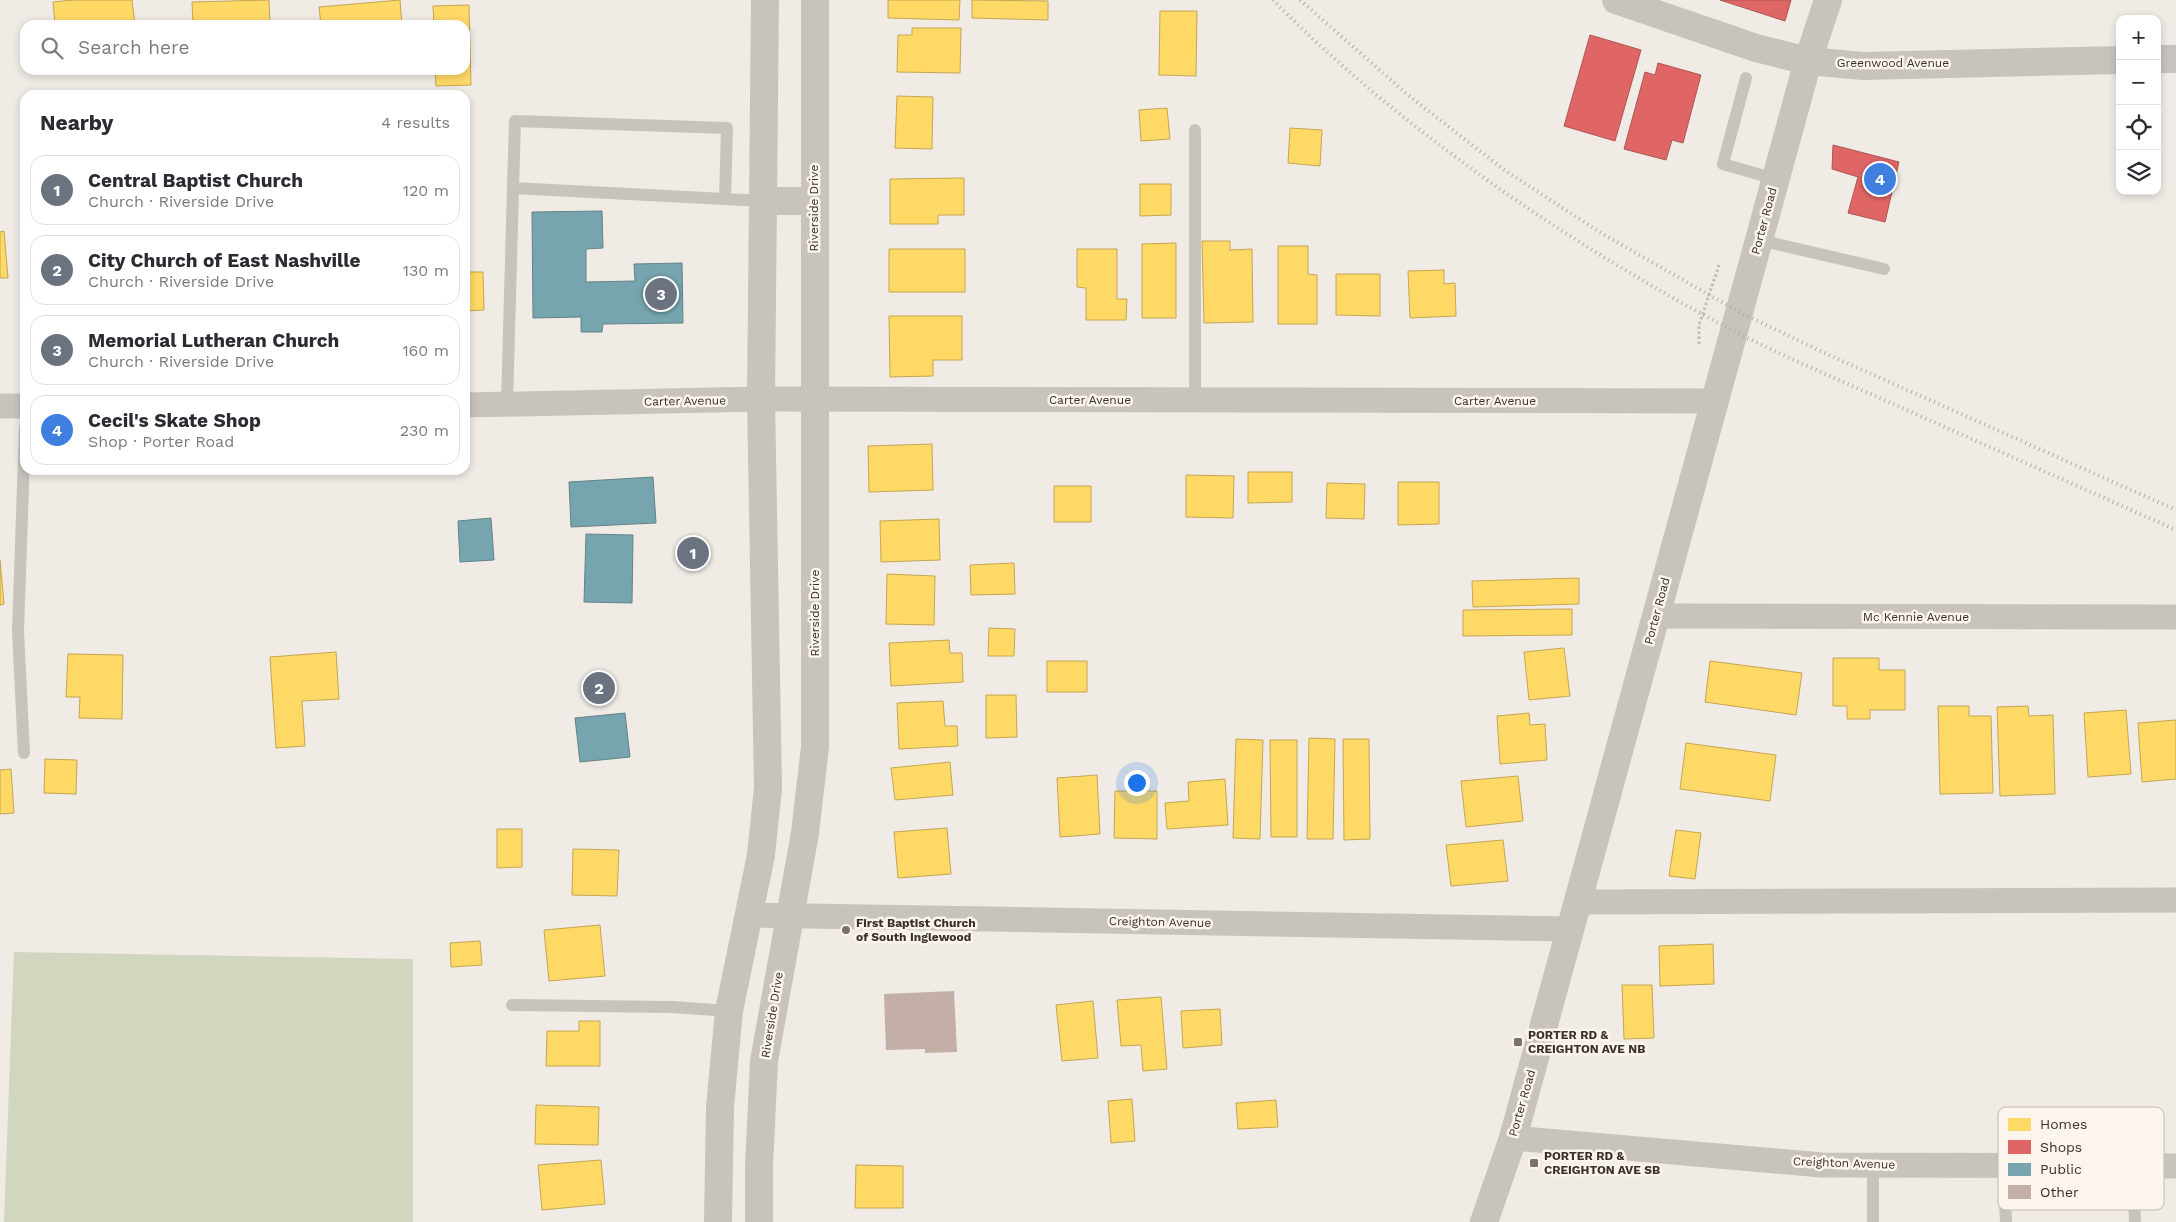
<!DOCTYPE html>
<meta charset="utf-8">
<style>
:root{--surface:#fff;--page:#f7f7f7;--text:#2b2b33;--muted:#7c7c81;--line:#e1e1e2;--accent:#7a716c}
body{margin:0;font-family:"Work Sans",sans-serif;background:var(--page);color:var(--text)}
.controls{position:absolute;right:15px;top:15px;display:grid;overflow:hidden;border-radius:10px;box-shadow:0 2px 8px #0003}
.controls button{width:45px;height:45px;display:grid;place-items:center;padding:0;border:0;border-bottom:1px solid var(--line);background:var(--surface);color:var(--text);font:25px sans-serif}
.you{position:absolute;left:1136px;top:782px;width:18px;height:18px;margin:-12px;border:4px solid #fff;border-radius:50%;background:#1a73e8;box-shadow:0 0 0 8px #1a73e833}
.badge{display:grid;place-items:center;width:32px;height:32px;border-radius:50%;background:var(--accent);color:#fff;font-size:16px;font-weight:700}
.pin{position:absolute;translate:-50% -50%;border:2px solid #fff;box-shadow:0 1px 5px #0006}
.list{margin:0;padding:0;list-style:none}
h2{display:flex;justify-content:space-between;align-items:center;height:65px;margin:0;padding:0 20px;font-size:21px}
h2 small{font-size:16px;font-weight:400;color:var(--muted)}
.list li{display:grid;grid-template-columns:32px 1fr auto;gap:15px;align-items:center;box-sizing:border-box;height:70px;margin:0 10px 10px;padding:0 10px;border:1px solid var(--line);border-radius:15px}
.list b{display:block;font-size:19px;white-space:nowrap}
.list p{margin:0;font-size:16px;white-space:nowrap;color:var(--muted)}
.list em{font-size:16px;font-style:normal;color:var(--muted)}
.icon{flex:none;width:28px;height:28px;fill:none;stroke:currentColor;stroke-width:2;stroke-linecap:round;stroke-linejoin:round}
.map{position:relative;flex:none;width:2176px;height:1222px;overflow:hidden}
.search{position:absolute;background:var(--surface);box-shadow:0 2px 8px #0003;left:20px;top:20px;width:450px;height:55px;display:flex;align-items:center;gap:12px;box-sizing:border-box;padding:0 18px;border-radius:15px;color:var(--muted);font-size:19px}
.panel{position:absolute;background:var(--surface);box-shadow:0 2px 8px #0003;left:20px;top:90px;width:450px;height:385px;border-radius:15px}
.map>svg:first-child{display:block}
.green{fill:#d1d6bf}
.homes{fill:#ffd966;stroke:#c4a654}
.shops{fill:#e06666;stroke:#ae5654}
.public{fill:#76a5af;stroke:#648287}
.building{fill:#c3afa7}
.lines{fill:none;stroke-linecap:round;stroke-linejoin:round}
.path{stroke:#c2bbb6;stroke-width:3;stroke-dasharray:2.5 2.5;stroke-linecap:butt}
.service{stroke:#c9c3be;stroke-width:12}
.minor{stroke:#c9c3be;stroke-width:25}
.tertiary{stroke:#c9c3be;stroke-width:28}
.rail{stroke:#b1aca8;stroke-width:4;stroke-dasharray:1 4;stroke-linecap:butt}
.poi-dot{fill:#7a716c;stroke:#fbf5ee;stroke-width:2}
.labels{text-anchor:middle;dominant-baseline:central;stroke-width:5;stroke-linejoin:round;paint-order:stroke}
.street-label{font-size:12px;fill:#3b302b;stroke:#fbf5ee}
.poi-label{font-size:12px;font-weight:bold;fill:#3b302b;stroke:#fbf5ee;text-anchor:start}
.key{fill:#fbf5ee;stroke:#c1bab4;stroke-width:1}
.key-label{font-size:14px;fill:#3b302b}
</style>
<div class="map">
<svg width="2176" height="1222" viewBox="0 0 2176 1222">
<rect width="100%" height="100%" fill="#f0ebe5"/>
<path class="green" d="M14 952 413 959V1222H4Z"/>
<path class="homes" d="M73 0H132L135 25H55L53 2Z
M269 0 270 25H193L192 2Z
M400 0 402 25H321L319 7Z
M888 0H960L959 20 888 18Z
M972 0 1048 1V20L972 18Z
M469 5 471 85 436 86 435 70H465V25H434L433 6Z
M1160 11H1197L1196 76 1159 75Z
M912 28H961L960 73 897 72 898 35H912Z
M897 96 933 97 932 149 895 148Z
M1167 108 1170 139 1141 141 1139 110Z
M1290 128 1322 130 1320 166 1288 163Z
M964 178V215H938V224H890V179Z
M1140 184H1171V215L1140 216Z
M4 231 8 278H0V232Z
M1202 241H1230V250L1252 249 1253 322 1204 323Z
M1176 243V318H1142V244Z
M1278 246H1308V274L1317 275V324H1278Z
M889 249H965V292H889Z
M1077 249H1117V299H1127L1126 320H1086V288L1077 287Z
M1444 270V284L1455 283 1456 316 1410 318 1408 271Z
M465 272H483L484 310 465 311Z
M1336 274H1380V316L1336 315Z
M889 316H962V360H933V376L890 377Z
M932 444 933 490 869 492 868 446Z
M1248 472H1292V502L1248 503Z
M1186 475 1234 476 1233 518 1186 517Z
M1398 482H1439V524L1398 525Z
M1327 483 1365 484 1364 519 1326 518Z
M1054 486H1091V522H1054Z
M939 519 940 560 881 562 880 521Z
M0 560 4 604 0 605Z
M1014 563 1015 594 971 595 970 565Z
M887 574 935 576 934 625 886 624Z
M1579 578V604L1473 607 1472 581Z
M1572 609V635L1463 636V610Z
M989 628 1015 629 1014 656H988Z
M949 640 950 653H962L963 682 891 686 889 643Z
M1564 648 1570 696 1529 700 1524 652Z
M336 652 339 699 302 701 305 746 276 748 270 657Z
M68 654 123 655 122 719 79 718 80 697H66Z
M1833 658H1879V670H1905V710H1870V719H1847V706H1833Z
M1047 661H1087V692H1047Z
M1710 661 1802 673 1796 715 1705 702Z
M986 695H1016L1017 737 986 738Z
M943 701 945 726H957L958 746 899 749 897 703Z
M1938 706H1969V716H1991L1993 793 1940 794Z
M2028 706 2029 716 2053 715 2055 794 2000 796 1997 707Z
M2126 710 2131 774 2088 777 2084 713Z
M1529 713 1530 725 1545 724 1547 760 1500 764 1497 716Z
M2176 720V779L2142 782 2138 723Z
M1309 738 1335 739 1333 839H1307Z
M1236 739 1263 740 1260 839 1233 838Z
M1343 739H1369L1370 839 1344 840Z
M1270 740H1297V837H1271Z
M1686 743 1776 755 1770 801 1680 789Z
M45 759 77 760 76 794 44 793Z
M950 762 953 795 895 800 891 768Z
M11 769 14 813 0 814V770Z
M1097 775 1100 834 1060 837 1057 778Z
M1518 776 1523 821 1466 827 1461 781Z
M1225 779 1228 825 1167 829 1165 803 1189 801 1188 782Z
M1115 791H1157V839L1114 838Z
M947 828 951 874 898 878 894 832Z
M497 829H522V867L497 868Z
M1676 830 1701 833 1695 879 1669 876Z
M1503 840 1508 881 1451 886 1446 845Z
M573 849 619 850 617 896 572 895Z
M600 925 605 976 549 981 544 930Z
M480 941 482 965 451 967 450 943Z
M1713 944 1714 984 1660 986 1659 946Z
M1622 985H1652L1654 1038 1624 1039Z
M1161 997 1167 1069 1143 1071 1141 1045 1121 1046 1117 1000Z
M1093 1001 1098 1058 1062 1061 1056 1005Z
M1220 1009 1222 1045 1183 1048 1181 1011Z
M579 1021H600V1066H546L547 1031H579Z
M1132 1099 1135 1141 1111 1143 1108 1101Z
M1276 1100 1278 1127 1238 1129 1236 1103Z
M536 1105 599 1107 598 1145 535 1144Z
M601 1160 605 1204 542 1210 538 1165Z
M856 1165 903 1166V1208H855Z"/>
<path class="shops" d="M1720 0H1791L1785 21Z
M1590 35 1641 50 1615 141 1564 126Z
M1658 63 1701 75 1683 143 1672 140 1666 160 1624 149 1645 72 1655 75Z
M1833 145 1899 162 1885 222 1848 213 1858 177 1832 169Z"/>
<path class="public" d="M602 211 603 248 586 249V282L635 281 634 264 682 263 683 323 603 324 602 332H581V317L533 318 532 212Z
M653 477 656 523 571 527 569 482Z
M491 518 494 560 460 562 458 521Z
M586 534 633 535 632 603 584 602Z
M625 713 630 757 580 762 575 718Z"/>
<path class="building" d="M954 991 957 1052 925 1053V1049L886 1050 884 994Z"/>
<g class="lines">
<path class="path" d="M1699 344V325L1719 265"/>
<path class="service" d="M1746 78 1723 164 1775 179
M513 188 515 121 727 128 725 199
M1759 240 1884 269
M1195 400V130
M507 404 513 188 763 201
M24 753 18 631 25 427
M512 1005 672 1007 729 1011
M1873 1165V1222
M2003 1165 2006 1222
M2132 1166 2135 1222"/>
<path class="minor" d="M465 405 761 399 1716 401
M0 406H25
M1656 616 2176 617
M1577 902 2176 900
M749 915 1570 929
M1513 1138 1822 1165 2176 1166"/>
<path class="tertiary" d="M1616 0 1756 48 1808 61 1863 66 2120 60
M2157 59H2176
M763 201H813
M718 1222 720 1107 729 1011 761 855 768 788 761 399 765 0
M759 1222V1166L764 1061 805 833 815 747V0
M1484 1222 1513 1138 1808 61 1828 0"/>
<path class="rail" d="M1273 0C1401 130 1570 245 1732 330 1786 358 1844 382 1900 407 1992 448 2084 489 2176 530
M1300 0 1408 95 1503 169 1601 233 1739 312 1829 355 2176 510"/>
</g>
<g class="poi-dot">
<circle cx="846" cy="930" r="5"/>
<rect x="1513" y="1037" width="10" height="10" rx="2.5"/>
<rect x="1529" y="1158" width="10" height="10" rx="2.5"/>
</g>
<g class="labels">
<g class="street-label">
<text x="1893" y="63">Greenwood Avenue</text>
<text transform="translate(814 208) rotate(-90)">Riverside Drive</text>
<text transform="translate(1764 221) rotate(-75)">Porter Road</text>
<text x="1090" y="400">Carter Avenue</text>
<text transform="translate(685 401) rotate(-1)">Carter Avenue</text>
<text x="1495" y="401">Carter Avenue</text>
<text transform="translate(1657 611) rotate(-75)">Porter Road</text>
<text transform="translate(815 613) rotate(-90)">Riverside Drive</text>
<text x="1916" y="617">Mc Kennie Avenue</text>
<text transform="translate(1160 922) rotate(1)">Creighton Avenue</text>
<text transform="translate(772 1015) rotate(-81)">Riverside Drive</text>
<text transform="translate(1522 1103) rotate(-74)">Porter Road</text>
<text transform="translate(1844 1163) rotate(2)">Creighton Avenue</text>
</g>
<g class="poi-label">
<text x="856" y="923">First Baptist Church<tspan x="856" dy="14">of South Inglewood</tspan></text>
<text x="1528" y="1035">PORTER RD &amp;<tspan x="1528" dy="14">CREIGHTON AVE NB</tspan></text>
<text x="1544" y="1156">PORTER RD &amp;<tspan x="1544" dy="14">CREIGHTON AVE SB</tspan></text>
</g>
</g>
<rect x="1998" y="1107" width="166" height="103" rx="8" class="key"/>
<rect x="2008" y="1118" width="23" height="13" fill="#ffd966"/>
<rect x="2008" y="1140" width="23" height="14" fill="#e06666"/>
<rect x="2008" y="1163" width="23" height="13" fill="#76a5af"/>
<rect x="2008" y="1185" width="23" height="14" fill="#c3afa7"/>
<g class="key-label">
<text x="2040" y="1129">Homes</text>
<text x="2040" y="1152">Shops</text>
<text x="2040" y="1174">Public</text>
<text x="2040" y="1197">Other</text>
</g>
</svg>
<div class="controls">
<button>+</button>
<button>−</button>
<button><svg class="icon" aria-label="locate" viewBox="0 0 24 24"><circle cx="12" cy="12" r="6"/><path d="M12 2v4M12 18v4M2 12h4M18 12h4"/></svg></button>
<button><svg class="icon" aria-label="layers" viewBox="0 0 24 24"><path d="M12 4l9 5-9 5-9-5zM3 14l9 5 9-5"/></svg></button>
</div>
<div class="you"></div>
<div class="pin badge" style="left:693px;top:553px;background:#6b7280">1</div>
<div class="pin badge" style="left:599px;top:688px;background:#6b7280">2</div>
<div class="pin badge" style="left:661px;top:294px;background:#6b7280">3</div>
<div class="pin badge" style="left:1880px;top:179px;background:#3f7fe0">4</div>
<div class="search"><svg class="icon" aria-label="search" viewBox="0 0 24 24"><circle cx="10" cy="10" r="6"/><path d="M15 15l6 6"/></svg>Search here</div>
<section class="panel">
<h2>Nearby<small>4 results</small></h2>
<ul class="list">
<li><span class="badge" style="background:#6b7280">1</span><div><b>Central Baptist Church</b><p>Church · Riverside Drive</p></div><em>120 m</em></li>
<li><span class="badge" style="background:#6b7280">2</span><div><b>City Church of East Nashville</b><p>Church · Riverside Drive</p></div><em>130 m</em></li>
<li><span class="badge" style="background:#6b7280">3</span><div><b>Memorial Lutheran Church</b><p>Church · Riverside Drive</p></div><em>160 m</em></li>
<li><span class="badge" style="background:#3f7fe0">4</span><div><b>Cecil's Skate Shop</b><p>Shop · Porter Road</p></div><em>230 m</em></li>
</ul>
</section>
</div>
